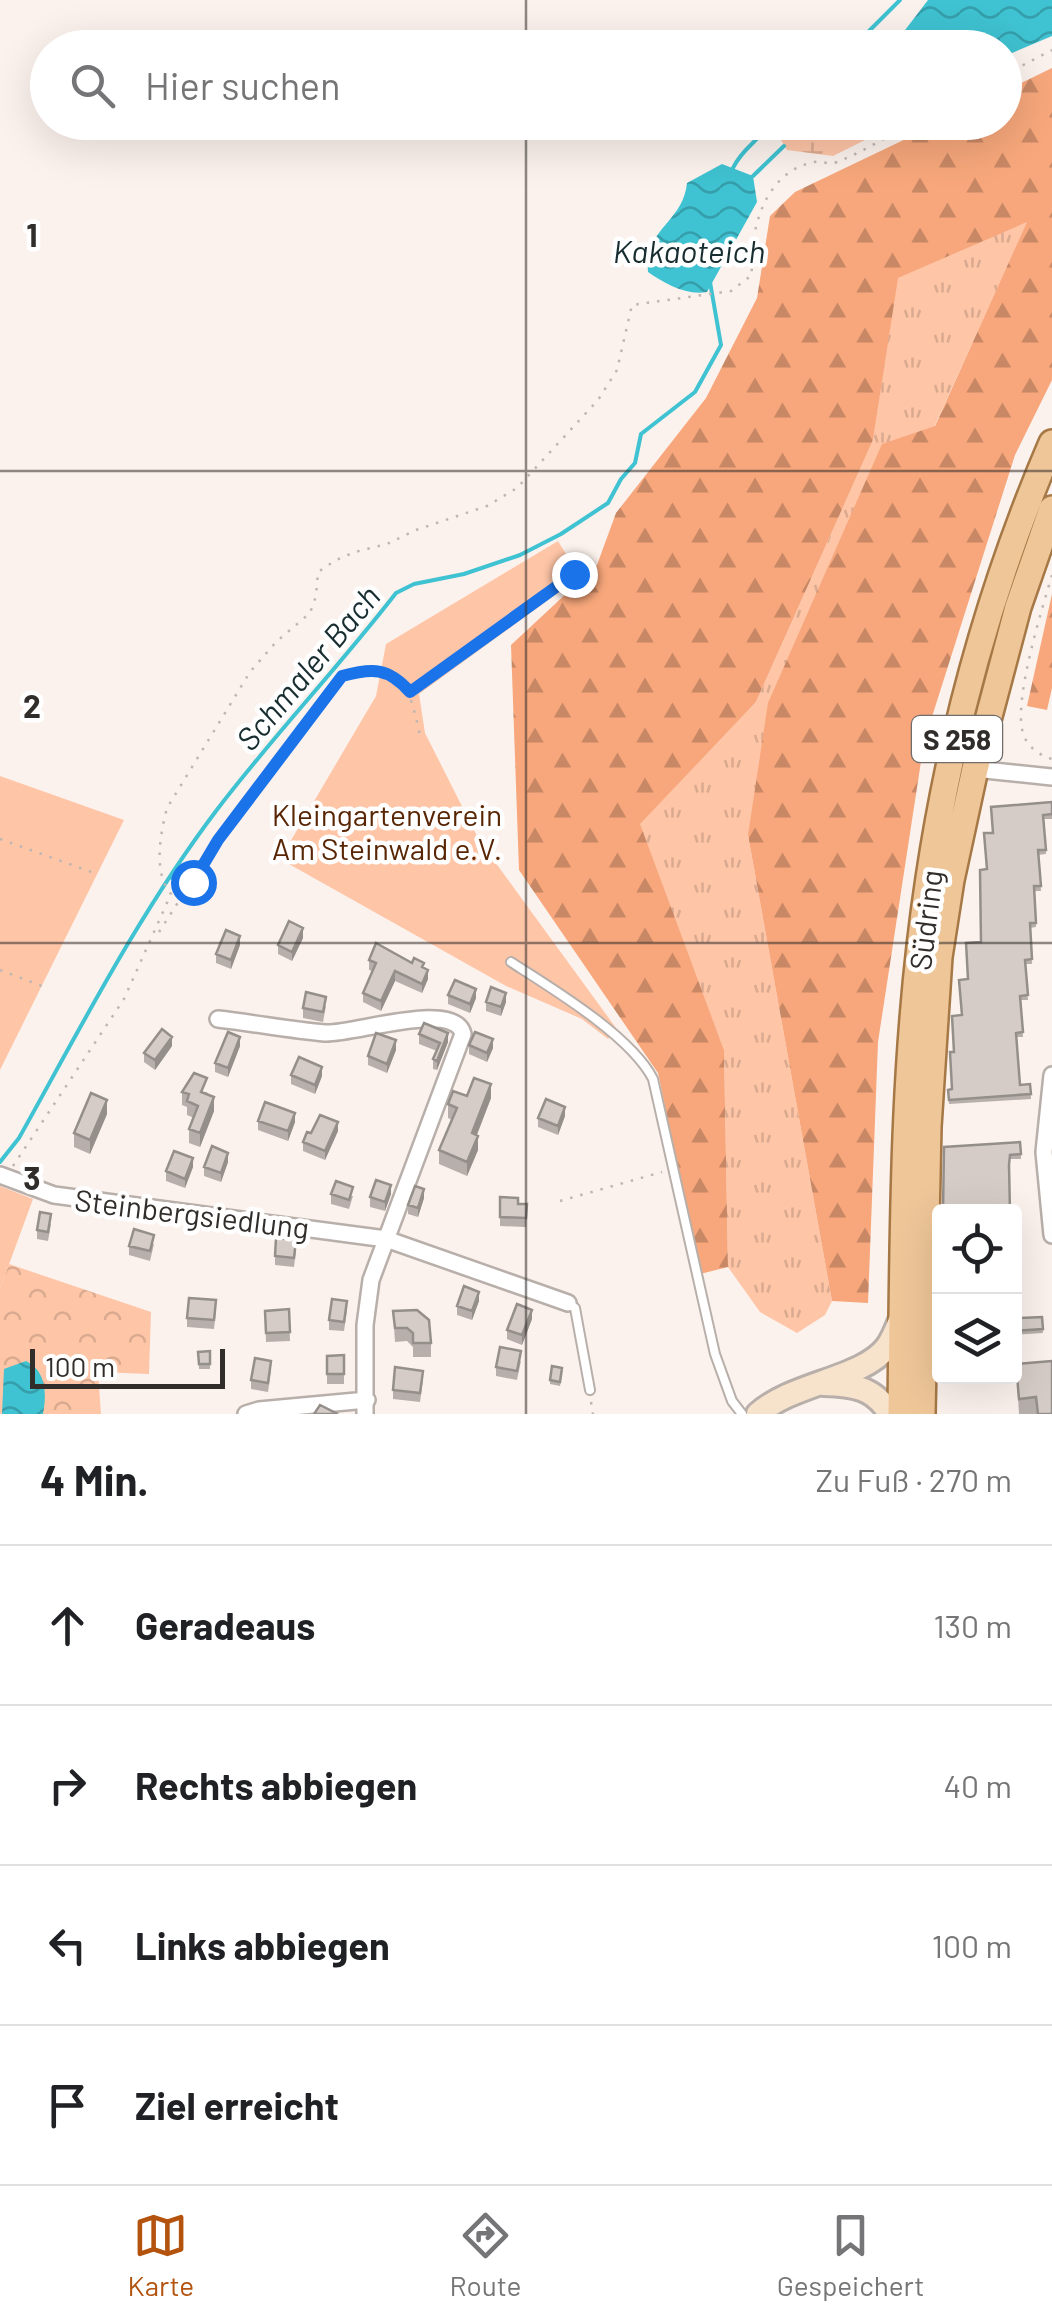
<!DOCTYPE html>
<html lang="de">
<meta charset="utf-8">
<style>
:root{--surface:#fff;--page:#f6f6f6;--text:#202124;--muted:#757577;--line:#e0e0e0;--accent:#b3530e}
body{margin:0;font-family:Barlow,sans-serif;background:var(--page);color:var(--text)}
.controls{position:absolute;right:30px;bottom:30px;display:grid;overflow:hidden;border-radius:10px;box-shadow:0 10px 40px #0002}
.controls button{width:90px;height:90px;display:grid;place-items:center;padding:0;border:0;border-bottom:2px solid var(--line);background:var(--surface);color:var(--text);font:50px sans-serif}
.scale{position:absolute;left:30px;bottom:25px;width:195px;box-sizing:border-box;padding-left:10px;border:5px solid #312d2b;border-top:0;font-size:28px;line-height:35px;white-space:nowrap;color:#312d2b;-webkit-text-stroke:8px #fff;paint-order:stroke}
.stop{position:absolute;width:30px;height:30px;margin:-22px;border:8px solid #1a73e8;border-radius:50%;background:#fff}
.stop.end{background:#1a73e8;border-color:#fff;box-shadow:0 2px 10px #0008}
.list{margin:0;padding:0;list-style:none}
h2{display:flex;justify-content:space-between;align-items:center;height:130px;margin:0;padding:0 40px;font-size:42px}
h2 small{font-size:32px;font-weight:400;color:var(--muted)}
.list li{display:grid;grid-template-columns:65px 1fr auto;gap:30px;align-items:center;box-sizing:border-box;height:160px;padding:0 40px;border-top:2px solid var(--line)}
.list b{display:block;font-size:38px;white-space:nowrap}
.list em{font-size:32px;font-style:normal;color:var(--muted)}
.icon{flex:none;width:55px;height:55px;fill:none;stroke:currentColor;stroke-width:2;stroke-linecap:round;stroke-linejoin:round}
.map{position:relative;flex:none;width:1052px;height:1414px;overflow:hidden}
.search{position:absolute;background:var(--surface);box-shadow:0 10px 40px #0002;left:30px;right:30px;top:30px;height:110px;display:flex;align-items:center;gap:25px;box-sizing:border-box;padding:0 35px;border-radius:55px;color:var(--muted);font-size:38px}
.sheet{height:770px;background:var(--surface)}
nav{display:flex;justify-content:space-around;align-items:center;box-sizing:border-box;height:140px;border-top:2px solid var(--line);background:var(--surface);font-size:28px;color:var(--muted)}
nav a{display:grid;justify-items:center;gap:5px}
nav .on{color:var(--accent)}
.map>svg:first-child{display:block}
.grass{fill:url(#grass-tufts)}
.forest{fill:url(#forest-firs)}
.wetland{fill:url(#wetland-marsh)}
.park{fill:url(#park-crowns)}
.garden{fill:#fec5a7}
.water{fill:url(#water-waves)}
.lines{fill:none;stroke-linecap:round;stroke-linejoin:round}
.stream{stroke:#3fc2d1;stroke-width:4}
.service-casing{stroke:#b8afaa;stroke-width:12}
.minor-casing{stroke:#b8afaa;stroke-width:20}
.secondary-casing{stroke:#b8afaa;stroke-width:28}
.primary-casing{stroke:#a67846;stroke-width:30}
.path{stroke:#bfb6b2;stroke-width:2.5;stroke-dasharray:2.5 8;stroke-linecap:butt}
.service{stroke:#fff;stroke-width:8}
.minor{stroke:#fff;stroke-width:15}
.secondary{stroke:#f7e2cc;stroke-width:22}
.primary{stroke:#efc698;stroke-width:25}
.wall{fill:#b7afab}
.shaded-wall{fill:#958f8b}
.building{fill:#d5ccc7;stroke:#958f8b;stroke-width:2.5}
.route{stroke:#1a73e8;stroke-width:12}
.grid{fill:none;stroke:#312d2b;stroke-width:2.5;stroke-opacity:0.55}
.labels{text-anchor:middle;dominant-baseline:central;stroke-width:9;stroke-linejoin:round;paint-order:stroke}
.shield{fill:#fff;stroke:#6f6c6b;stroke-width:2.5}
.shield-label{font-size:28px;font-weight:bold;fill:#312d2b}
.park-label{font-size:30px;fill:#582604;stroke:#fff}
.street-label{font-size:30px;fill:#312d2b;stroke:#fff}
.water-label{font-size:32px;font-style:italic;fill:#172d30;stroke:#fff}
.grid-label{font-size:32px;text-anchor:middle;font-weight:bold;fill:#312d2b;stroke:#fff;stroke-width:9;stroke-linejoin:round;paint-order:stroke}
</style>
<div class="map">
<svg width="1052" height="1414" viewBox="0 0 1052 1414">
<defs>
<pattern id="grass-tufts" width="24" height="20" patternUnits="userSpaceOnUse" patternTransform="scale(2.5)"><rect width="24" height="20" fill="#fec5a7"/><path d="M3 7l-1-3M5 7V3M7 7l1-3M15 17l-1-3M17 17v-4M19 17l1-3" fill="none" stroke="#daaa90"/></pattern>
<pattern id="forest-firs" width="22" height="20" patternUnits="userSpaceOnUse" patternTransform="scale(2.5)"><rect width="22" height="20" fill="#f7a77b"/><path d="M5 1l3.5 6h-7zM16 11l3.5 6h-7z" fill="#c98865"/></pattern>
<pattern id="wetland-marsh" width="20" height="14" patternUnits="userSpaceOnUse" patternTransform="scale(2.5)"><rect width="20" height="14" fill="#fec5a7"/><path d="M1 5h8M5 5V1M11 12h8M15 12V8" fill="none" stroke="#daaa90"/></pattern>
<pattern id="park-crowns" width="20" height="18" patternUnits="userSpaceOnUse" patternTransform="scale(2.5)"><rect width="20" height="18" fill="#fec5a7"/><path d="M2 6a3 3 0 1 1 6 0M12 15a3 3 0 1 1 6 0" fill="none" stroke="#daaa90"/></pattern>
<pattern id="water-waves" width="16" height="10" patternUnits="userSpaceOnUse" patternTransform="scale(2.5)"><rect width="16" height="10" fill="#3fc2d1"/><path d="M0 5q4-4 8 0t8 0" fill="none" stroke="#359eaa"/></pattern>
</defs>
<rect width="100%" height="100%" fill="#fcf2ed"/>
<path class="grass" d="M1028 221 748 835 832 1301 825 1315 797 1333 760 1312 728 1267 724 1050 639 824 756 702 873 440 897 278Z"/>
<path class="forest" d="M1052 68V380L1015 455 924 742 878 1042 868 1303 832 1301 748 835 768 703 882 444 935 426 1027 222 898 278 873 440 756 702 640 824 724 1050 728 1267 700 1274 658 1073 519 870 511 645 597 565 616 513 706 398 757 298 770 216 795 192 939 123 1004 122 1005 91Z
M1052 594V688L1047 710 1027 706Z"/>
<path class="wetland" d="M798 123V122L899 123 833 156 787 150 781 140Z"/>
<path class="park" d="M9 1264 151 1312 149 1374 98 1372 101 1414H0V1289Z"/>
<path class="garden" d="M558 541 580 577 419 694 425 733 479 840 616 1028 608 1039 582 1019 506 986 280 859 376 696 386 644Z
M0 776 124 820 0 1070Z
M0 1186 33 1199 0 1289Z"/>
<path class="water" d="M928 0H1052V36L1005 56 1004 48 910 47 902 34Z
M722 164 753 176 757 202 707 292C686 296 664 283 648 272 644 228 683 223 687 183Z
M26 1361C46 1371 47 1393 43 1414H2L4 1369Z"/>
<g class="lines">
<path class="stream" d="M852 48 900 0
M733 168C743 147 760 141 770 122
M753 176 784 146
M171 877 187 890
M0 1162 19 1138C81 1027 139 913 216 811 273 736 338 668 396 593L414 584 464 574 520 555 561 534 608 503 621 479 635 463 641 434 695 392 721 345 710 282"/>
<defs>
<path id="service" d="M511 962C553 989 631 1036 653 1079L715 1354 732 1401 742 1414
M568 1303 575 1308 590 1390"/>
<path id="minor" d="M975 769 1052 777
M218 1019C254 1023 290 1030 325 1033 352 1035 455 999 463 1034L371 1280 365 1325V1414
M1052 1075 1044 1152 1052 1235
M0 1175 54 1195 386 1239 568 1303
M246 1414 259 1410 367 1400"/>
<path id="secondary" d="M824 1384C853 1385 874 1387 890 1414
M758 1414C792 1383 863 1379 887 1347 893 1339 897 1328 901 1318"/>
<path id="primary" d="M901 1414C903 1236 902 1055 929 878 951 730 993 580 1052 443
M922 1414 928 1127 939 957 951 880 975 769 1018 607 1052 509"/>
</defs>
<use href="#service" class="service-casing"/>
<use href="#minor" class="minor-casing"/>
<use href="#secondary" class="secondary-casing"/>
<use href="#primary" class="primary-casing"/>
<path class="path" d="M1004 75 1052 50
M1052 575C1042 609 1013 701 1023 733 1027 747 1039 755 1052 759
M412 692 574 574
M0 839 97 874
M159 932 218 840 342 676C402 659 408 682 420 735
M0 970 42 986
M13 1166 124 999 171 894C153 873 160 835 167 808L250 672 276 642 310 613 316 596 318 572 336 560 355 552 387 544 416 530 487 506 517 488 598 400 617 370 632 305 731 291 752 275C749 231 764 172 814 162 822 161 829 165 837 162 863 152 888 136 913 122
M560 1201 662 1172
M591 1402 593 1414"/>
<use href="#service" class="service"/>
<use href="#minor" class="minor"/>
<use href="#secondary" class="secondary"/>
<use href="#primary" class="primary"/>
</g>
<path class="wall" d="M1052 802V819H1044L1046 854 1038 855 1041 891H1034L1036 927 1030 928 1032 964H1025L1028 1000H1021L1023 1037H1017L1020 1085 1030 1084 1031 1099 949 1104 948 1090 952 1089 954 1052 968 979 981 942 986 869Z
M303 938 292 961 278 954V945Z
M240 945 231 969 216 963V954Z
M369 960 424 968 428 979 422 993 395 981 381 1011 363 1002V993L373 971 369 970Z
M448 995 476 998 470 1013 448 1004Z
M486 1002H506L501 1016 486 1011Z
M326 1006 323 1022 303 1018V1008Z
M419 1034 448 1042 437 1070 433 1069V1059L437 1051 419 1044Z
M469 1045 493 1048 487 1062 469 1054Z
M172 1046 155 1070 144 1062V1053Z
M240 1046 228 1077 215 1072V1063Z
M396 1050 387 1073 368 1065V1056Z
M291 1075 322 1076 315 1094 291 1084Z
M182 1092H207L214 1111 200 1147 189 1143V1129L194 1118 187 1115V1107L182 1105Z
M467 1096 491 1098 477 1135 478 1150 467 1176 439 1164V1150L452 1120 448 1118V1104Z
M107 1114 90 1154 74 1147V1133Z
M565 1116 558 1135 538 1127V1118Z
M258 1121 295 1122 288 1141 258 1130Z
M338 1131 325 1160 303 1151V1142L311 1133Z
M1020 1142 1021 1159H1010L943 1212Z
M228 1162 221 1182 204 1176V1167Z
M193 1167 185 1188 166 1181V1171Z
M331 1194 353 1196 349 1209 331 1204Z
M391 1194 385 1211 370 1207V1197Z
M500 1197 518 1204H527L526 1227 500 1226Z
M424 1198 418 1217 408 1214V1205Z
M51 1224 48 1241 37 1239V1230Z
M154 1244 150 1261 129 1255V1246Z
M296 1250 294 1267 275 1265V1256Z
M1014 1251 1020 1318 1042 1317 1043 1333 1014 1335Z
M479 1301 472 1320 457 1315V1306Z
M289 1309 290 1341 266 1342 265 1311Z
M216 1310 214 1329 187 1327V1318Z
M347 1310 344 1331 329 1330V1320Z
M393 1311 431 1343V1357H413V1347L407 1341 395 1342Z
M532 1319 522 1345 507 1339V1330Z
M210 1351V1369H199L198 1352Z
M344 1355V1384H327V1356Z
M521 1361 517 1380 496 1376V1367Z
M1016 1364 1052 1414H1019Z
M271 1370 268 1392 251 1389V1380Z
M562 1373 560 1386 550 1384V1380Z
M423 1380 420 1402 393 1399V1390Z"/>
<path class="shaded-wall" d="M303 928V938L292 961V952Z
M240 936V945L231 969V960Z
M428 970V979L422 993V984Z
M395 971V981L381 1011V1001Z
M476 989V998L470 1013V1004Z
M506 993V1002L501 1016V1007Z
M448 1033V1042L437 1070V1061Z
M172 1037V1046L155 1070V1060Z
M240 1037V1046L228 1077V1068Z
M493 1039V1048L487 1062V1053Z
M396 1040V1050L387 1073V1064Z
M322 1067V1076L315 1094V1085Z
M491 1084V1098L472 1147V1133Z
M214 1097V1111L200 1147V1133Z
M107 1100V1114L90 1154V1140Z
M565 1107V1116L558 1135V1126Z
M295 1113V1122L288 1141V1131Z
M338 1122V1131L325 1160V1151Z
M478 1136V1150L467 1176V1162Z
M228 1153V1162L221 1182V1173Z
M193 1158V1167L185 1188V1179Z
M391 1185V1194L385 1211V1202Z
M424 1189V1198L418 1217V1208Z
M479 1292V1301L472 1320V1311Z
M532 1310V1319L522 1345V1335Z"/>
<path class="building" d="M1052 802V814L1043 815 1046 850H1038L1041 886H1034L1036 923H1030L1032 959 1025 960 1028 995 1020 996 1023 1032 1016 1033 1020 1085 1030 1084 1031 1094 949 1100 948 1090 952 1089 950 1052H954L952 1016 962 1015 959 980 968 979 966 943 981 942 980 870 987 869 984 833H993L991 807Z
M289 921 303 928 292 952 278 945Z
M226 930 240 936 231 960 216 954Z
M376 943 412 963 414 958 424 963 422 967 428 970 422 984 395 971 381 1001 363 993 376 963 369 960Z
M455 980 476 989 470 1004 448 995Z
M491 987 506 993 501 1007 486 1002Z
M306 992 326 997 323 1012 303 1008Z
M424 1023 448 1033 437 1061 433 1059 440 1043 419 1034Z
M162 1029 172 1037 155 1060 144 1053Z
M228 1032 240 1037 228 1068 215 1063Z
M475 1032 493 1039 487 1053 469 1045Z
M376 1033 396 1040 387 1064 368 1056Z
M299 1057 322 1067 315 1085 291 1075Z
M194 1073 207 1078 201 1092 214 1097 200 1133 189 1129 198 1106 187 1101 189 1094 182 1092Z
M474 1078 491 1084 472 1133 478 1136 467 1162 439 1150 457 1108 448 1104 453 1091 467 1096Z
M91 1093 107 1100 90 1140 74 1133Z
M546 1099 565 1107 558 1126 538 1118Z
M265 1102 295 1113 288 1131 258 1121Z
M320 1115 338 1122 325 1151 303 1142 307 1132 311 1133Z
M1020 1142 1021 1154 1010 1155 1009 1165 1010 1212H943L944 1147Z
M212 1146 228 1153 221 1173 204 1167Z
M174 1151 193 1158 185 1179 166 1171Z
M376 1180 391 1185 385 1202 370 1197Z
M336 1181 353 1187 349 1200 331 1194Z
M415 1186 424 1189 418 1208 408 1205Z
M500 1197 518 1198V1204H527L526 1218 500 1217Z
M40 1212 51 1214 48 1232 37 1230Z
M134 1229 154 1235 150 1251 129 1246Z
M276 1238 296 1240 294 1258 275 1256Z
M1014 1251 1020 1318 1042 1317 1043 1329 1014 1331Z
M464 1286 479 1292 472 1311 457 1306Z
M189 1298 216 1300 214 1320 187 1318Z
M332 1299 347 1301 344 1322 329 1320Z
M517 1304 532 1310 522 1335 507 1330Z
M289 1309 290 1332 266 1333 265 1311Z
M417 1310 429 1320 431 1343H413V1333L407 1328H395L393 1311Z
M500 1347 521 1351 517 1371 496 1367Z
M210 1351V1364H199L198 1352Z
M344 1355V1374H327V1356Z
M255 1358 271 1361 268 1383 251 1380Z
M1052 1361V1414H1038L1036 1397 1019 1399 1016 1364Z
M552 1366 562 1368 560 1382 550 1380Z
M395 1367 423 1371 420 1393 393 1390Z
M320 1405 338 1414H314Z"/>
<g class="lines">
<path class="route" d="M193 882 218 840 342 676C372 668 388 667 410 692L574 574"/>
</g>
<path class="grid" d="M526 0V48M526 122V1414M0 471H1052M0 943H1052"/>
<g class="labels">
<rect class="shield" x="912" y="716" width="90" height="46" rx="8"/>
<g class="shield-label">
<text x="957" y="739">S 258</text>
</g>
<g class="park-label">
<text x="387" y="814">Kleingartenverein<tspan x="387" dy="34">Am Steinwald e.V.</tspan></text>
</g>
<g class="street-label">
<text transform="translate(925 920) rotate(-83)">Südring</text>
<text transform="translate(192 1213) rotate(7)">Steinbergsiedlung</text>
</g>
<g class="water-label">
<text x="689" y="250">Kakaoteich</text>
<text transform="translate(307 667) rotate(-50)">Schmaler Bach</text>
</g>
</g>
<g class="grid-label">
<text x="32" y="247">1</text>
<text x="32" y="718">2</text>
<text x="32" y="1190">3</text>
</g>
</svg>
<div class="controls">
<button><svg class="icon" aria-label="locate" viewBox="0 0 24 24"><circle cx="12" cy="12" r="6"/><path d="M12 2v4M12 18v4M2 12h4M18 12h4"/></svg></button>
<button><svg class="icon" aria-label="layers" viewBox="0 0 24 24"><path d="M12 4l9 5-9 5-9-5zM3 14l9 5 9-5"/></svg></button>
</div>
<div class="scale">100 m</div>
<div class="stop" style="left:193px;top:882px"></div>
<div class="stop end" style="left:574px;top:574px"></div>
<div class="search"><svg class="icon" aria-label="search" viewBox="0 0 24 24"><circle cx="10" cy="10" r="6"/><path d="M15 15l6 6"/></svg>Hier suchen</div>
</div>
<section class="sheet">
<h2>4 Min.<small>Zu Fuß · 270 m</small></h2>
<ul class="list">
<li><svg class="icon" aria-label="ahead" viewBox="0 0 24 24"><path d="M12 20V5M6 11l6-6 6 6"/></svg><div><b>Geradeaus</b></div><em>130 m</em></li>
<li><svg class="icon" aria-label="right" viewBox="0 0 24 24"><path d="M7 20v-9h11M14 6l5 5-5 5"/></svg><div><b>Rechts abbiegen</b></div><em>40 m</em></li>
<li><svg class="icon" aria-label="left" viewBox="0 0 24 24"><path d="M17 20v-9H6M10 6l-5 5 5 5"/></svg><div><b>Links abbiegen</b></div><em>100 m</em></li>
<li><svg class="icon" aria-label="arrive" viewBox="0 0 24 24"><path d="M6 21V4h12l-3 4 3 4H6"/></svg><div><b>Ziel erreicht</b></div></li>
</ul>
</section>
<nav>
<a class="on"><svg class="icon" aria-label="map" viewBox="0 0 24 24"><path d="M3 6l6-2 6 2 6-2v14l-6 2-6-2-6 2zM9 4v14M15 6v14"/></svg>Karte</a>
<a><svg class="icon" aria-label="directions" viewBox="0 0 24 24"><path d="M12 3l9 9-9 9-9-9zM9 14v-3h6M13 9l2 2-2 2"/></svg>Route</a>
<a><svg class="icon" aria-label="saved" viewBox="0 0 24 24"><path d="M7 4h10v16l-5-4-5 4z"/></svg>Gespeichert</a>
</nav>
